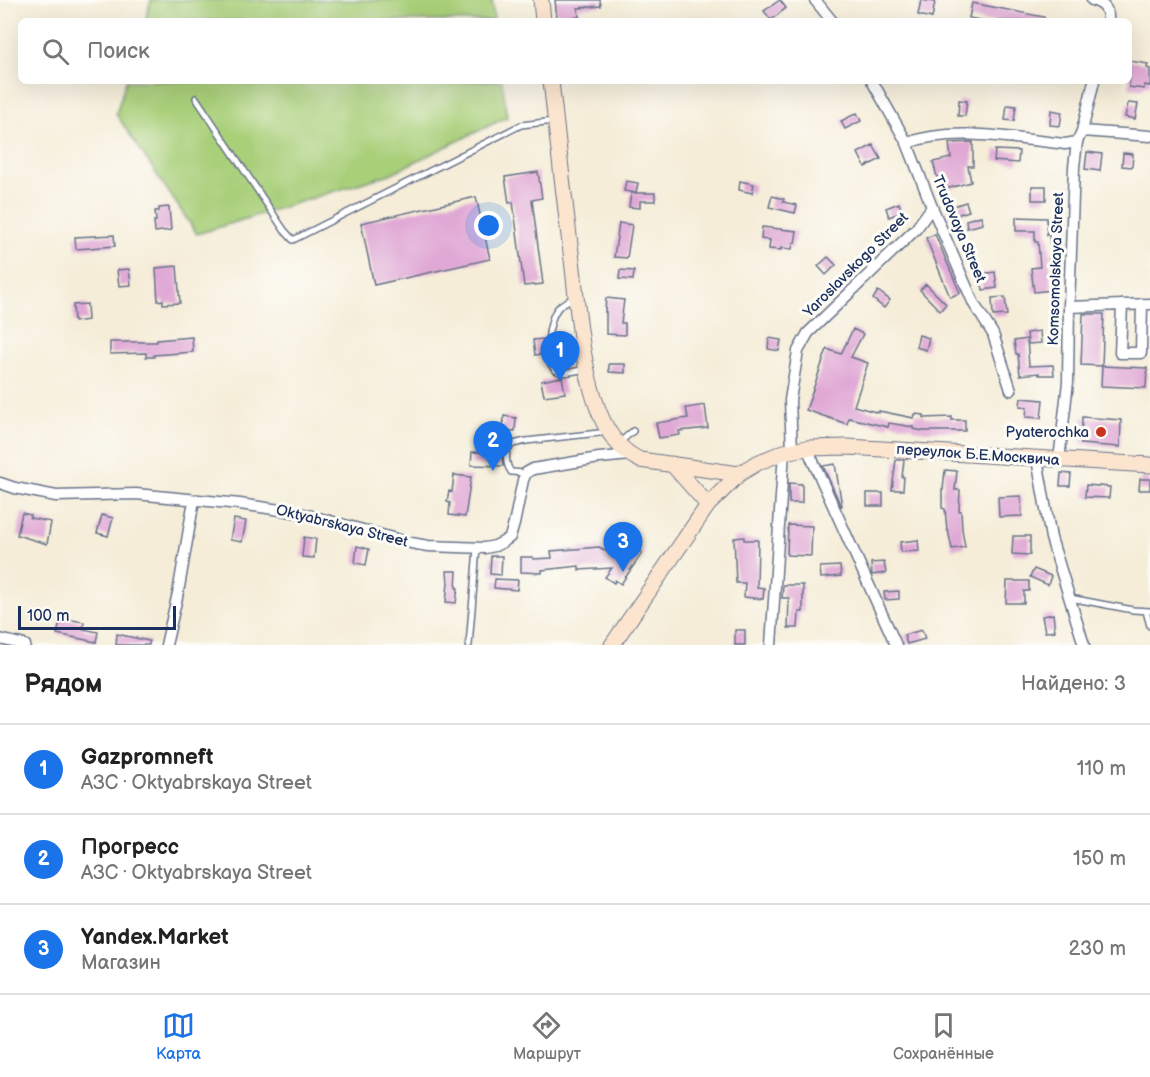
<!DOCTYPE html>
<html lang="ru">
<meta charset="utf-8">
<style>
:root{--surface:#fff;--page:#f2f2f2;--text:#222;--muted:#767676;--line:#e0e0e0;--accent:#1a73e8}
body{margin:0;font-family:"Balsamiq Sans",sans-serif;background:var(--page);color:var(--text)}
.scale{position:absolute;left:18px;bottom:15px;width:158px;box-sizing:border-box;padding-left:6px;border:3px solid #1b2f5e;border-top:0;font-size:16px;line-height:21px;white-space:nowrap;color:#1b2f5e;-webkit-text-stroke:4px #fdfcf7;paint-order:stroke}
.you{position:absolute;left:489px;top:226px;width:21px;height:21px;margin:-15px;border:4px solid #fff;border-radius:50%;background:#1a73e8;box-shadow:0 0 0 9px #1a73e833}
.badge{display:grid;place-items:center;width:39px;height:39px;border-radius:50%;background:var(--accent);color:#fff;font-size:20px;font-weight:700}
.pin{position:absolute;translate:-50% -50px;filter:drop-shadow(0 2px 3px #0008)}
.pin::after{content:'';position:absolute;top:32px;width:21px;height:18px;background:inherit;clip-path:polygon(0 0,100% 0,50% 100%)}
.list{margin:0;padding:0;list-style:none}
h2{display:flex;justify-content:space-between;align-items:center;height:78px;margin:0;padding:0 24px;font-size:26px}
h2 small{font-size:20px;font-weight:400;color:var(--muted)}
.list li{display:grid;grid-template-columns:39px 1fr auto;gap:18px;align-items:center;box-sizing:border-box;height:90px;padding:0 24px;border-top:2px solid var(--line)}
.list b{display:block;font-size:22px;white-space:nowrap}
.list p{margin:0;font-size:20px;white-space:nowrap;color:var(--muted)}
.list em{font-size:20px;font-style:normal;color:var(--muted)}
.icon{flex:none;width:33px;height:33px;fill:none;stroke:currentColor;stroke-width:2;stroke-linecap:round;stroke-linejoin:round}
.map{position:relative;flex:none;width:1150px;height:645px;overflow:hidden}
.search{position:absolute;background:var(--surface);box-shadow:0 6px 24px #0002;left:18px;right:18px;top:18px;height:66px;display:flex;align-items:center;gap:15px;box-sizing:border-box;padding:0 21px;border-radius:9px;color:var(--muted);font-size:22px}
.sheet{height:348px;background:var(--surface)}
nav{display:flex;justify-content:space-around;align-items:center;box-sizing:border-box;height:84px;border-top:2px solid var(--line);background:var(--surface);font-size:16px;color:var(--muted)}
nav a{display:grid;justify-items:center;gap:3px}
nav .on{color:var(--accent)}
.map>svg:first-child{display:block}
.green{fill:#a9cf79;stroke:#627f6c;stroke-width:1.5}
.building{fill:#e0a8d5}
.lines{fill:none;stroke-linecap:round;stroke-linejoin:round}
.lane-casing{stroke:#677289;stroke-width:8}
.street-casing{stroke:#677289;stroke-width:13}
.secondary-casing{stroke:#677289;stroke-width:17}
.lane{stroke:#fff;stroke-width:5}
.street{stroke:#fff;stroke-width:10}
.secondary{stroke:#fce5cf;stroke-width:15}
.poi-dot{fill:#c8321e;stroke:#fdfcf7;stroke-width:2}
.labels{text-anchor:middle;dominant-baseline:central;stroke-width:6;stroke-linejoin:round;paint-order:stroke}
.street-label{font-size:15px;fill:#1b2f5e;stroke:#fdfcf7}
.poi-label{font-size:15px;fill:#1b2f5e;stroke:#fdfcf7;text-anchor:end}
</style>
<div class="map">
<svg width="1150" height="645" viewBox="0 0 1150 645">
<rect width="100%" height="100%" fill="#fdfcf7"/>
<filter id="ink" filterUnits="userSpaceOnUse"><feTurbulence type="fractalNoise" baseFrequency=".0167" numOctaves="2"/><feDisplacementMap in="SourceGraphic" scale="12" xChannelSelector="R" yChannelSelector="G"/><feConvolveMatrix kernelMatrix="1 2 1 2 8 2 1 2 1" color-interpolation-filters="sRGB"/></filter>
<filter id="wash" filterUnits="userSpaceOnUse"><feTurbulence type="fractalNoise" baseFrequency=".008" numOctaves="4" result="noise"/><feDisplacementMap in="SourceGraphic" scale="24" xChannelSelector="R" yChannelSelector="G"/><feGaussianBlur stdDeviation="1.35" result="paint"/><feColorMatrix in="noise" values="0 0 0 0 0 0 0 0 0 0 0 0 0 0 0 0 0 1.4 0 .05"/><feComposite in="paint" operator="in"/></filter>
<g filter="url(#wash)">
<rect width="100%" height="100%" fill="#f5edd8"/>
<path class="green" d="M151 0H492L494 21H145Z
M126 81H502L507 117 390 174 197 234 116 114Z"/>
<g id="blocks">
<path class="building" d="M555 0H600L601 6 578 8 579 17 557 19Z
M780 0 786 8 771 20 764 11Z
M921 0 935 2 932 18 918 15Z
M972 3 1044 17V21H986L969 18Z
M1130 61 1148 64 1147 68 1150 69V86L1144 85V89L1129 87Z
M959 100 967 101 965 116H958Z
M1128 103 1138 104 1135 119 1125 117Z
M1007 105 1016 106 1014 121 1005 120Z
M1051 110 1062 112 1060 126 1050 125Z
M857 113 861 121 845 129 841 121Z
M973 142V166H968L971 182 942 190 939 177H937L933 162 951 158 949 143Z
M873 145 881 159 865 167 858 153Z
M995 150 1019 151 1018 163 994 161Z
M1087 152 1102 154 1100 171 1085 169Z
M1123 153 1133 154 1132 167 1122 166Z
M538 172 542 198 532 200 543 284 524 286 513 202 509 203 505 177Z
M626 181 638 183 636 193 624 191Z
M740 181 754 184 752 193 739 190Z
M1032 186H1046V200H1032Z
M631 193H655V201H640V208L629 207Z
M772 196 784 199 783 202 797 205 795 213 769 207Z
M476 197 490 259 374 285 361 223Z
M966 202 969 211 950 217 947 208Z
M899 203 902 212 889 217 886 208Z
M169 207 171 230 155 232 154 221H156L155 211H159V208Z
M981 216 983 224 967 228 966 220Z
M1016 217 1047 218V235H1049L1051 258H1049L1052 290 1034 292 1031 268 1040 267 1038 242H1035V231H1016Z
M619 223 632 225 627 258 614 257Z
M762 227 797 231 795 243H793L792 249 781 248V250L769 249 770 240 761 239Z
M935 234 960 293 950 297 926 238Z
M114 235 115 246 76 249 75 237Z
M828 257 836 265 826 275 818 266Z
M177 266 180 303 163 304V300L158 301 156 268Z
M129 269 131 285 119 286 117 270Z
M620 270 634 271 633 280 619 279Z
M995 272 997 288 983 290 980 274Z
M926 284 946 304 940 311 920 290Z
M878 291 890 300 884 308 873 299Z
M1005 297 1007 315 993 316 992 298Z
M606 298 624 300 621 323H625V335L606 334V312H605Z
M87 304 88 320 74 322 73 305Z
M1083 314H1104L1102 366 1081 365Z
M853 329 863 334 851 357 868 363 854 406 879 413V411L914 418 915 414 924 415V418L952 417V420H965V431H924L913 429V427L889 423 888 427 849 418 847 424 806 410 827 349 841 354Z
M1040 331 1041 343 1028 344 1027 333Z
M919 335 929 338 926 350 916 347Z
M192 337 193 352 154 355V357H146V353L110 354V342H157V340Z
M769 338 781 340 779 351 768 349Z
M543 339 544 354 535 355 533 340Z
M1027 339 1029 366 1053 365 1054 375H1039V373L1020 375 1018 354H1016L1014 341Z
M609 364H625V373L609 372Z
M1102 366 1147 368 1146 388 1101 386Z
M562 377 565 393 544 396 541 381Z
M1021 398 1043 400 1041 418 1026 417 1027 407 1020 406Z
M705 405 708 428 679 431 680 435 659 438 656 423 688 418 686 408Z
M504 416 516 418 515 431 503 430Z
M1082 417 1121 420 1120 447 1081 444Z
M472 452 502 453 503 466 471 465Z
M896 460H904L902 477H904L903 490H892Z
M835 464 842 506H841L823 466Z
M945 470 957 471 955 490H960L959 511H961L962 529 965 547 952 549 948 530H947L945 509 942 508V490H943Z
M1061 473 1071 474 1070 486H1060Z
M454 475 471 477 465 517 449 515 450 503 447 502 449 491 452 492Z
M1140 479H1150V490H1139Z
M789 483 802 484V503H789Z
M1086 485 1110 487 1109 498 1085 497Z
M867 493H883V506H867Z
M1021 496 1022 516 999 517 998 497Z
M22 513 31 515 30 518 51 522 47 544 17 535Z
M102 515 113 518 108 536 97 533Z
M234 519 246 521 242 542 230 540Z
M788 525 812 526 811 556 787 555Z
M626 532 642 553 621 584 615 580 614 583 605 577 612 568 579 570V566L542 570V573L521 572V557H533V559L552 558 551 551 599 547 612 554Z
M1013 536H1030V555L1012 554Z
M304 537 316 539 314 558 302 557Z
M744 537V540H758L757 587 764 588 763 599 744 597 745 583H736L734 538Z
M918 540 919 551 901 552 900 542Z
M357 546 369 549 366 565 355 563Z
M491 556H502L501 575 490 574Z
M884 562 886 573 872 575 871 563Z
M840 566 841 576 821 578 820 567Z
M1034 569 1051 576 1048 585 1030 577Z
M447 571H457L456 588H458L456 603 446 602 448 583Z
M495 579 518 580 517 590 494 588Z
M1007 581H1029V591H1024V603H1006Z
M783 585H803V612H799L798 628H788L789 598H782Z
M899 591V599L885 600 884 592Z
M1053 614 1055 631 1045 632 1042 616Z
M61 618 84 622 83 629 98 632 96 642 57 634Z
M735 630H745V645H735Z
M922 630 925 639 907 644 904 635Z
M117 634 149 641V645H116Z"/>
</g>
</g>
<g filter="url(#ink)">
<use href="#blocks" fill-opacity="0" stroke="#677289" stroke-width="1.5"/>
<g class="lines">
<defs>
<path id="lane" d="M196 98 284 230 293 240 521 125 554 121
M575 298C568 300 563 302 558 308 548 319 542 363 557 371 565 375 577 370 586 369
M619 443 633 431
M526 473 511 472C506 465 506 459 507 450L513 444 526 441 608 432
M1070 598 1133 610 1150 611
M1146 611 1150 626
M469 645 477 548"/>
<path id="street" d="M815 0 832 21
M1092 0C1104 4 1109 9 1108 21
M872 81 907 143 932 207 974 304 993 334 1011 390
M1082 131 1150 136
M907 143C954 126 1016 139 1065 144L1077 142
M1122 305 1120 353H1141L1142 304
M1069 307 1150 304
M807 448 896 645
M792 451 790 400 798 351 808 333 916 229 932 207
M1037 459 1051 538 1084 645
M1059 460 1068 382 1069 307 1074 167 1077 142 1082 131 1094 81
M0 483 15 488 56 496 136 494 240 504 300 513 411 543 428 546 485 548 495 546 503 542 510 537 514 524 523 480 526 473 533 469 599 458 630 455
M0 639 25 645
M166 645 178 593 194 500
M771 645 784 452"/>
<path id="secondary" d="M541 0 543 21
M551 81C558 143 565 206 573 268 578 315 583 378 603 421 611 438 623 452 640 460L739 474
M672 464 708 505
M612 645 708 505 739 474 757 463 784 452 807 448 848 447 1150 465"/>
</defs>
<use href="#lane" class="lane-casing"/>
<use href="#street" class="street-casing"/>
<use href="#secondary" class="secondary-casing"/>
<use href="#lane" class="lane"/>
<use href="#street" class="street"/>
<use href="#secondary" class="secondary"/>
</g>
</g>
<circle class="poi-dot" cx="1101" cy="432" r="6"/>
<g class="labels">
<g class="street-label">
<text transform="translate(959 229) rotate(67)">Trudovaya Street</text>
<text transform="translate(856 265) rotate(-45)">Yaroslavskogo Street</text>
<text transform="translate(1056 269) rotate(-88)">Komsomolskaya Street</text>
<text transform="translate(978 455) rotate(4)">переулок Б.Е.Москвича</text>
<text transform="translate(342 526) rotate(14)">Oktyabrskaya Street</text>
</g>
<g class="poi-label">
<text x="1089" y="432">Pyaterochka</text>
</g>
</g>
</svg>
<div class="scale">100 m</div>
<div class="you"></div>
<div class="pin badge" style="left:560px;top:381px">1</div>
<div class="pin badge" style="left:493px;top:471px">2</div>
<div class="pin badge" style="left:623px;top:572px">3</div>
<div class="search"><svg class="icon" aria-label="search" viewBox="0 0 24 24"><circle cx="10" cy="10" r="6"/><path d="M15 15l6 6"/></svg>Поиск</div>
</div>
<section class="sheet">
<h2>Рядом<small>Найдено: 3</small></h2>
<ul class="list">
<li><span class="badge">1</span><div><b>Gazpromneft</b><p>АЗС · Oktyabrskaya Street</p></div><em>110 m</em></li>
<li><span class="badge">2</span><div><b>Прогресс</b><p>АЗС · Oktyabrskaya Street</p></div><em>150 m</em></li>
<li><span class="badge">3</span><div><b>Yandex.Market</b><p>Магазин</p></div><em>230 m</em></li>
</ul>
</section>
<nav>
<a class="on"><svg class="icon" aria-label="map" viewBox="0 0 24 24"><path d="M3 6l6-2 6 2 6-2v14l-6 2-6-2-6 2zM9 4v14M15 6v14"/></svg>Карта</a>
<a><svg class="icon" aria-label="directions" viewBox="0 0 24 24"><path d="M12 3l9 9-9 9-9-9zM9 14v-3h6M13 9l2 2-2 2"/></svg>Маршрут</a>
<a><svg class="icon" aria-label="saved" viewBox="0 0 24 24"><path d="M7 4h10v16l-5-4-5 4z"/></svg>Сохранённые</a>
</nav>
